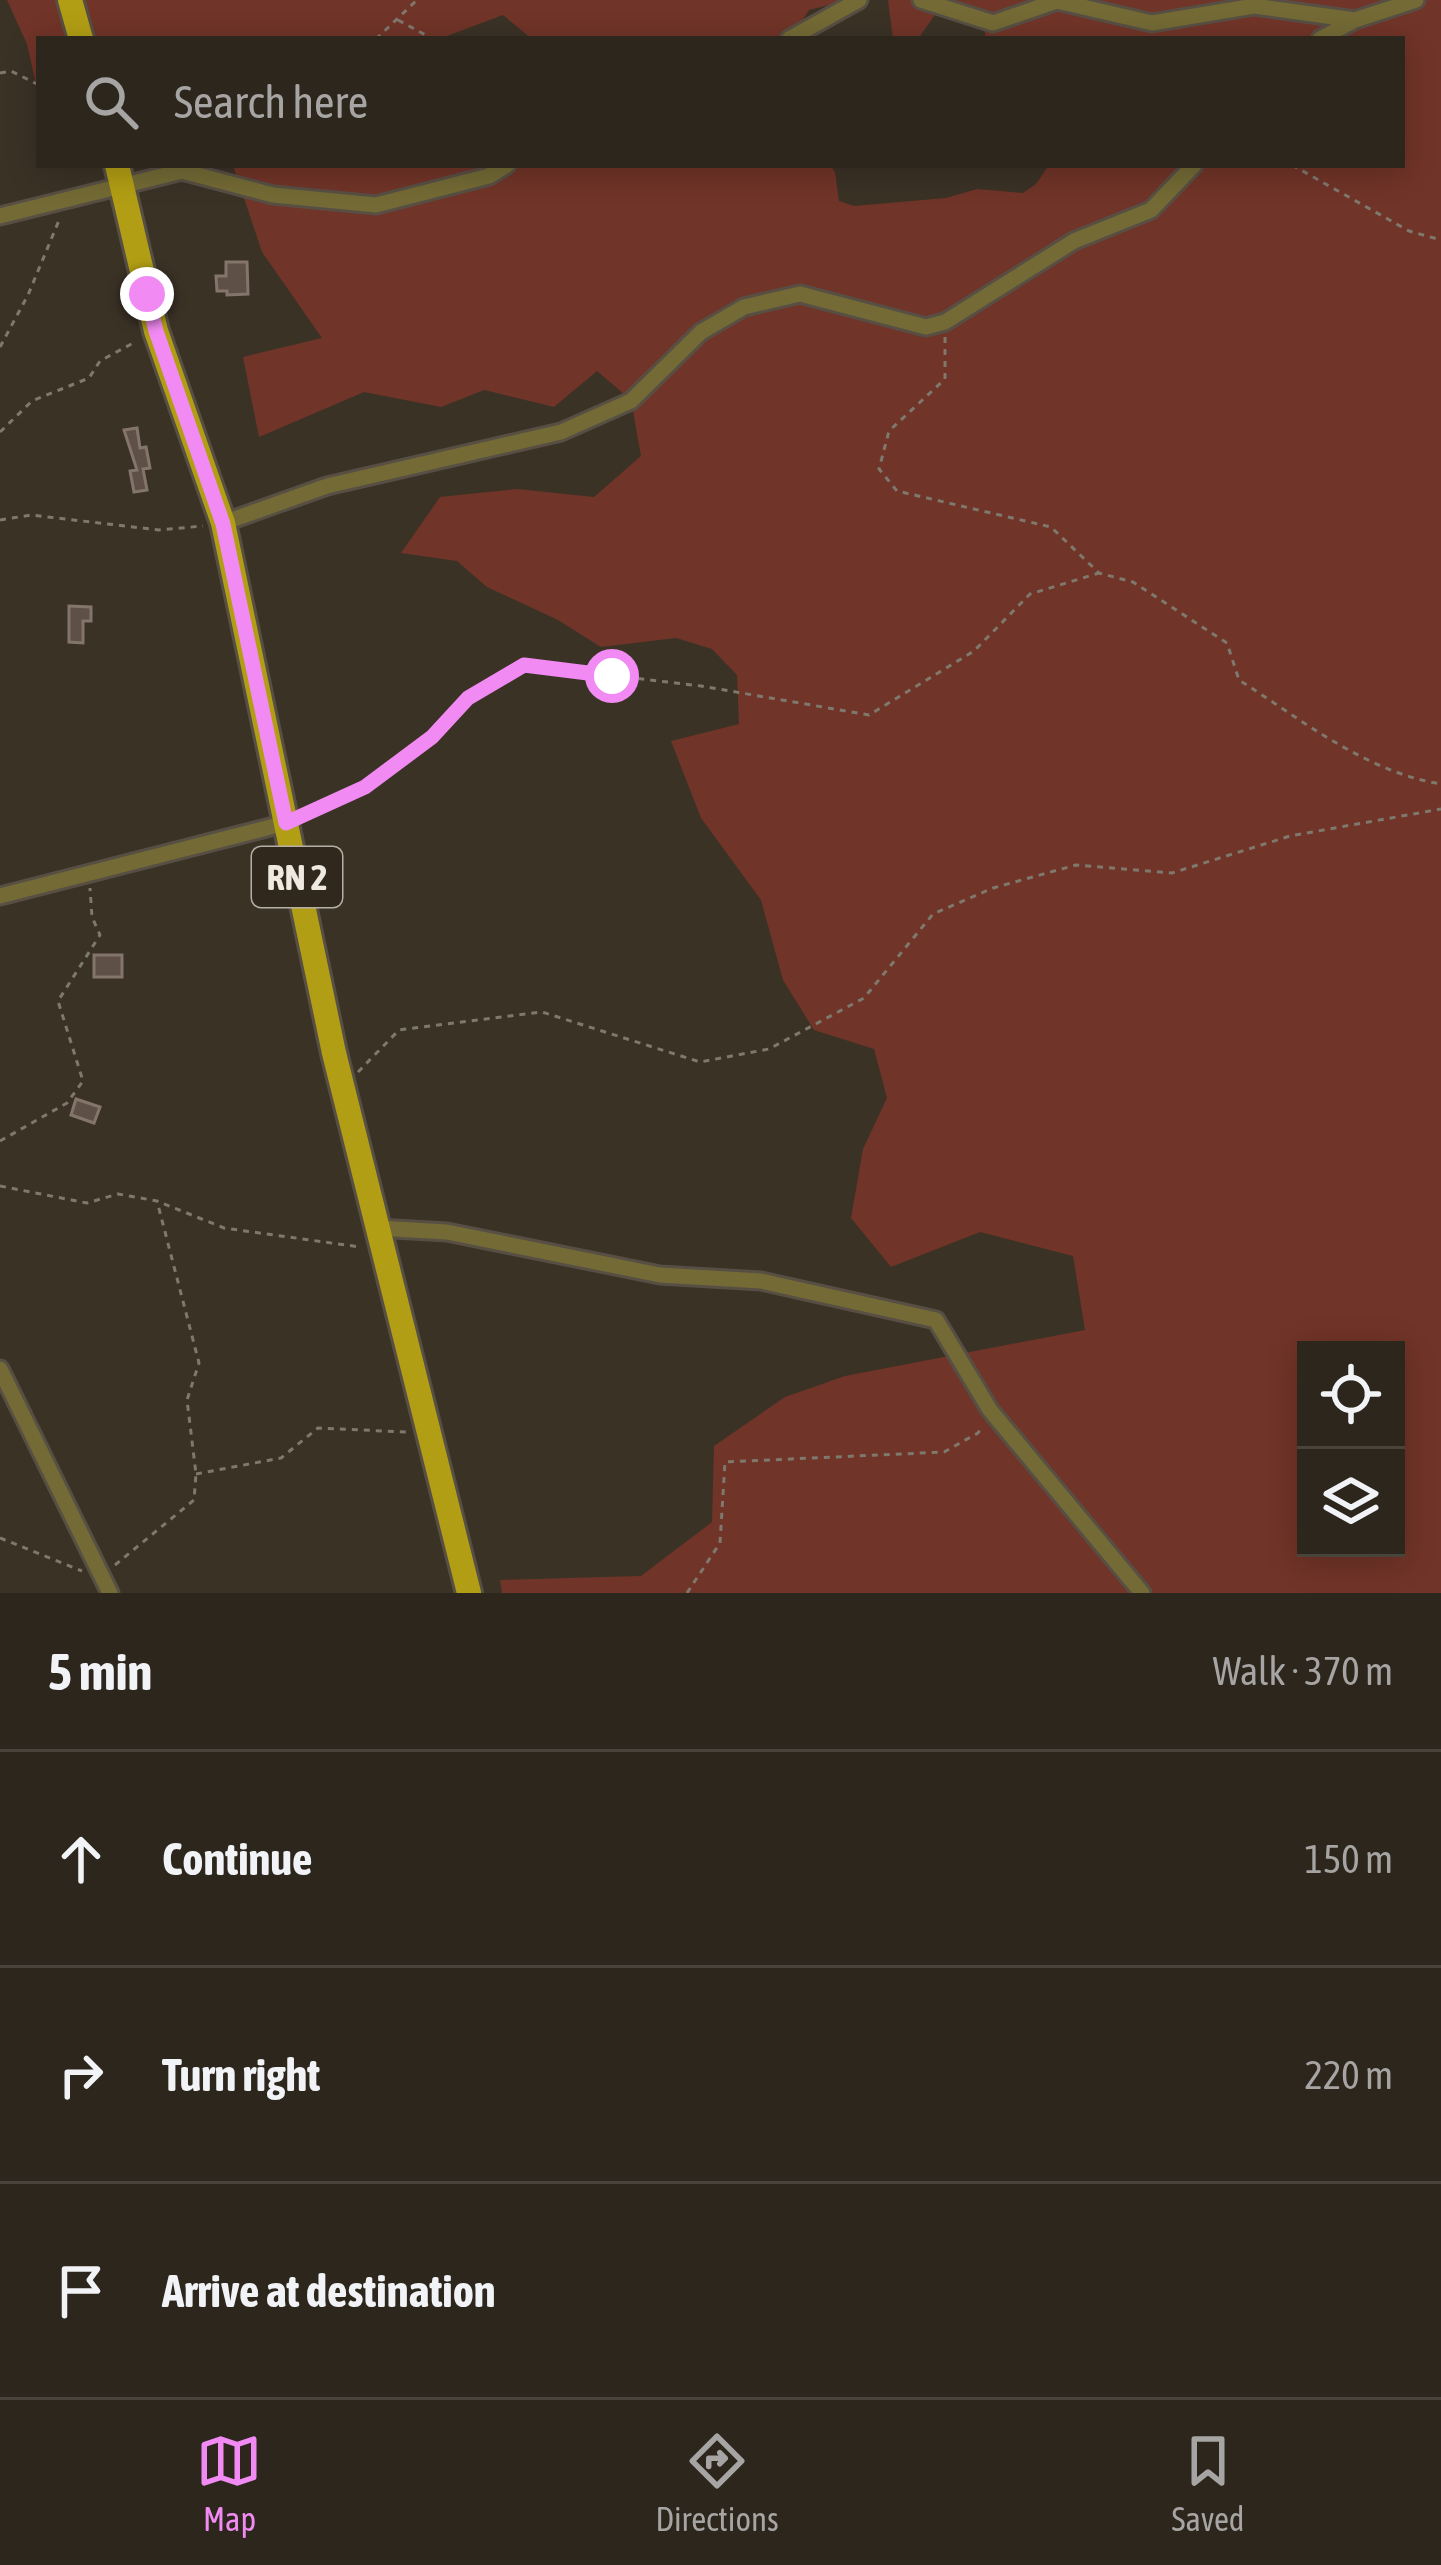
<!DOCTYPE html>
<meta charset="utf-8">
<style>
:root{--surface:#2c261c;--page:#342e25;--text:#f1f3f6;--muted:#a6a5a3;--line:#48433b;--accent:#f28af3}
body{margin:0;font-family:"Asap Condensed",sans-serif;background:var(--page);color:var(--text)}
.controls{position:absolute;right:36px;bottom:36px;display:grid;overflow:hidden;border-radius:0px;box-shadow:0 6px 30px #0003}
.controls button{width:108px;height:108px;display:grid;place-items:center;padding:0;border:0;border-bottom:3px solid var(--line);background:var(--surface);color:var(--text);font:60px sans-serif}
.stop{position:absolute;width:36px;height:36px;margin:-27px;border:9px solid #f28af3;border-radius:50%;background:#fff}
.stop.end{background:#f28af3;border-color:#fff;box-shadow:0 3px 12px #0008}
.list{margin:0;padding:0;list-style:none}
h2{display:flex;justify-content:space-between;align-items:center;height:156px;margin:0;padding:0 48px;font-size:51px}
h2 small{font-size:39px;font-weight:400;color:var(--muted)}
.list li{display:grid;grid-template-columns:78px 1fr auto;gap:36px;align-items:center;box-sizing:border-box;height:216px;padding:0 48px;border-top:3px solid var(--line)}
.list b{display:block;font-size:45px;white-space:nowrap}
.list em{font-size:39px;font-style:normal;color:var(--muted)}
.icon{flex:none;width:66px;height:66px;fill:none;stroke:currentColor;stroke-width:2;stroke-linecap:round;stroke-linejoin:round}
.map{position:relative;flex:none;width:1441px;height:1593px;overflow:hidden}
.search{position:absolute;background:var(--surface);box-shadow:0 6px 30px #0003;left:36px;right:36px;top:36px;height:132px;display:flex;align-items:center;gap:30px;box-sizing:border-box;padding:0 42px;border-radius:0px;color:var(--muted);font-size:45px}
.sheet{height:804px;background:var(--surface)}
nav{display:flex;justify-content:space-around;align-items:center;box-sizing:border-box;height:168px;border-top:3px solid var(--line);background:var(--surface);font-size:33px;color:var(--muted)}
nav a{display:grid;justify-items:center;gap:6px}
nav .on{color:var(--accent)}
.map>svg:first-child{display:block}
.green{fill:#713428;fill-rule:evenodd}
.building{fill:#5e5047;stroke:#84756c;stroke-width:3}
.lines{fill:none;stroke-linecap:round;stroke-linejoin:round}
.street-casing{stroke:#584f44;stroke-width:21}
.primary-casing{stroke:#584f44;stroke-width:30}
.path{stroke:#7f786d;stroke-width:3;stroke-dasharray:6 6;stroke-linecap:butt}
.street{stroke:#736a35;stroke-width:15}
.primary{stroke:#b29e14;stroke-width:24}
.route{stroke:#f28af3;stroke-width:15}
.labels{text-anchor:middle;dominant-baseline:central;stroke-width:9;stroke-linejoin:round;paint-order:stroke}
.shield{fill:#30281c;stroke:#b5afa6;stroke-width:3}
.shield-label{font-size:36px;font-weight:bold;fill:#eee9e1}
</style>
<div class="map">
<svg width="1441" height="1593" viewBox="0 0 1441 1593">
<rect width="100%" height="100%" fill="#3b3226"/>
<path class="green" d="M7 0H849L809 10 790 39H532L503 15 439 39H39V98L27 44Z
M888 0H1441V1593H502L500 1580 641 1576 712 1522 714 1446 785 1397 845 1376 1085 1330 1073 1256 980 1232 891 1267 851 1218 863 1149 887 1098 874 1049 814 1030 783 980 761 900 701 818 671 741 739 724 737 675 712 649 676 638 601 647 558 620 487 587 457 561 401 553 440 497 517 489 594 497 641 456 631 400 597 371 554 407 484 390 441 407 364 392 259 437 243 357 322 338 262 252 233 165H830L835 172 839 201 854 206 946 198 977 189 1023 193 1036 184 1049 165H1402V39H986L982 17 941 6 918 39H893ZM1306 1350H1396V1548H1306Z"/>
<path class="building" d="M226 262H247L248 294 227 295V291H217L216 276H226Z
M137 428 140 448 146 447 150 468 143 469 147 490 134 492 130 471 137 470 124 430Z
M69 606 91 607V621H83V643L69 642Z
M94 955H122V977H94Z
M76 1099 100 1107 94 1123 71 1115Z"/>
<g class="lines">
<defs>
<path id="street" d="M921 0 993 23 1057 1 1152 23 1254 6 1355 20
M789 39 859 0
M1320 39 1355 20 1416 0
M0 216 182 171 273 195 376 205 489 176 507 165
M223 523 327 486 561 432 631 401 701 332 744 307 800 294 926 327 945 322 1074 241 1151 210 1194 165
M0 896 286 823
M377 1228 447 1232 660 1275 761 1281 936 1320 990 1410 1142 1593
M0 1369 110 1593"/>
<path id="primary" d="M70 0 81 39
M117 165 156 331 223 523 334 1053 469 1593"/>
</defs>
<use href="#street" class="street-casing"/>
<use href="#primary" class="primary-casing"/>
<path class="path" d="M398 20 433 39
M376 39 417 0
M0 73 11 71 39 85
M1292 165 1409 231 1441 240
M945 337V379L889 431 879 469 897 491 1051 527 1099 573 1133 582 1227 643 1239 680C1302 720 1366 772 1441 784
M0 347 28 295 60 218
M0 432 32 401 89 378 100 361 135 342
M0 520 31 515 159 530 203 526
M304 815 365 787 432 737 468 698 523 665 701 686 869 715 974 651 1030 594 1099 573
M358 1072 399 1030 542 1012 700 1062 769 1049 864 998 933 914 993 888 1076 865 1172 873 1290 836 1441 809
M0 1141 67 1103 83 1081 58 1001 100 935 92 917 90 888
M0 1186 87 1203 118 1194 157 1201 224 1228 360 1247
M196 1474 281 1458 318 1428 406 1432
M0 1538 82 1571
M115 1565 194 1500 196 1474 187 1400 199 1363 157 1201
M687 1593 720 1543 725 1462 944 1452 978 1433 982 1427"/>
<use href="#street" class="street"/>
<use href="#primary" class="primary"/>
</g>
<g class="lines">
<path class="route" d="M147 294 156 331 223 524 286 823 365 787 432 737 468 698 524 665 612 676"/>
</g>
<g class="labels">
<rect class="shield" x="252" y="847" width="90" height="60" rx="9"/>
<g class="shield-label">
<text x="297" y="877">RN 2</text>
</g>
</g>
</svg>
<div class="controls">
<button><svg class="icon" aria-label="locate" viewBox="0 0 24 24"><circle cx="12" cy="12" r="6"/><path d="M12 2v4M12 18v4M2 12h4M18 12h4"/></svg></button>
<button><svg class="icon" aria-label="layers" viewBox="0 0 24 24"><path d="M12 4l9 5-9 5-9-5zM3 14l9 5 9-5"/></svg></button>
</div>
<div class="stop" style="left:612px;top:676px"></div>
<div class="stop end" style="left:147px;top:294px"></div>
<div class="search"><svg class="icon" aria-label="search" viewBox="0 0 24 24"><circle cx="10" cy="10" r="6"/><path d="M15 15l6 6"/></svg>Search here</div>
</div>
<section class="sheet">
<h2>5 min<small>Walk · 370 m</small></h2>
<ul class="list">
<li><svg class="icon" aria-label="ahead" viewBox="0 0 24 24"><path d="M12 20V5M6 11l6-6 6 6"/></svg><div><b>Continue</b></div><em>150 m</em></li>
<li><svg class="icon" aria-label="right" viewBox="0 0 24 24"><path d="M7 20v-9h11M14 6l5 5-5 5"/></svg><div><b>Turn right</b></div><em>220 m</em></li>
<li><svg class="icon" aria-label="arrive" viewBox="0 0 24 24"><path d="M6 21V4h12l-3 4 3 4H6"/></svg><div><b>Arrive at destination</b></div></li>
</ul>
</section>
<nav>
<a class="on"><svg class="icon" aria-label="map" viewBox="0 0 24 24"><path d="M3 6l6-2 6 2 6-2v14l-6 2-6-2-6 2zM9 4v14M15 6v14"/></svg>Map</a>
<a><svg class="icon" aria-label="directions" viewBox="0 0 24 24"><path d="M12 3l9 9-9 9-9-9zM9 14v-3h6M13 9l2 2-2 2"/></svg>Directions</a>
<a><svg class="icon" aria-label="saved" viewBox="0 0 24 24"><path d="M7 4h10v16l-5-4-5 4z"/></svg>Saved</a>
</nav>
